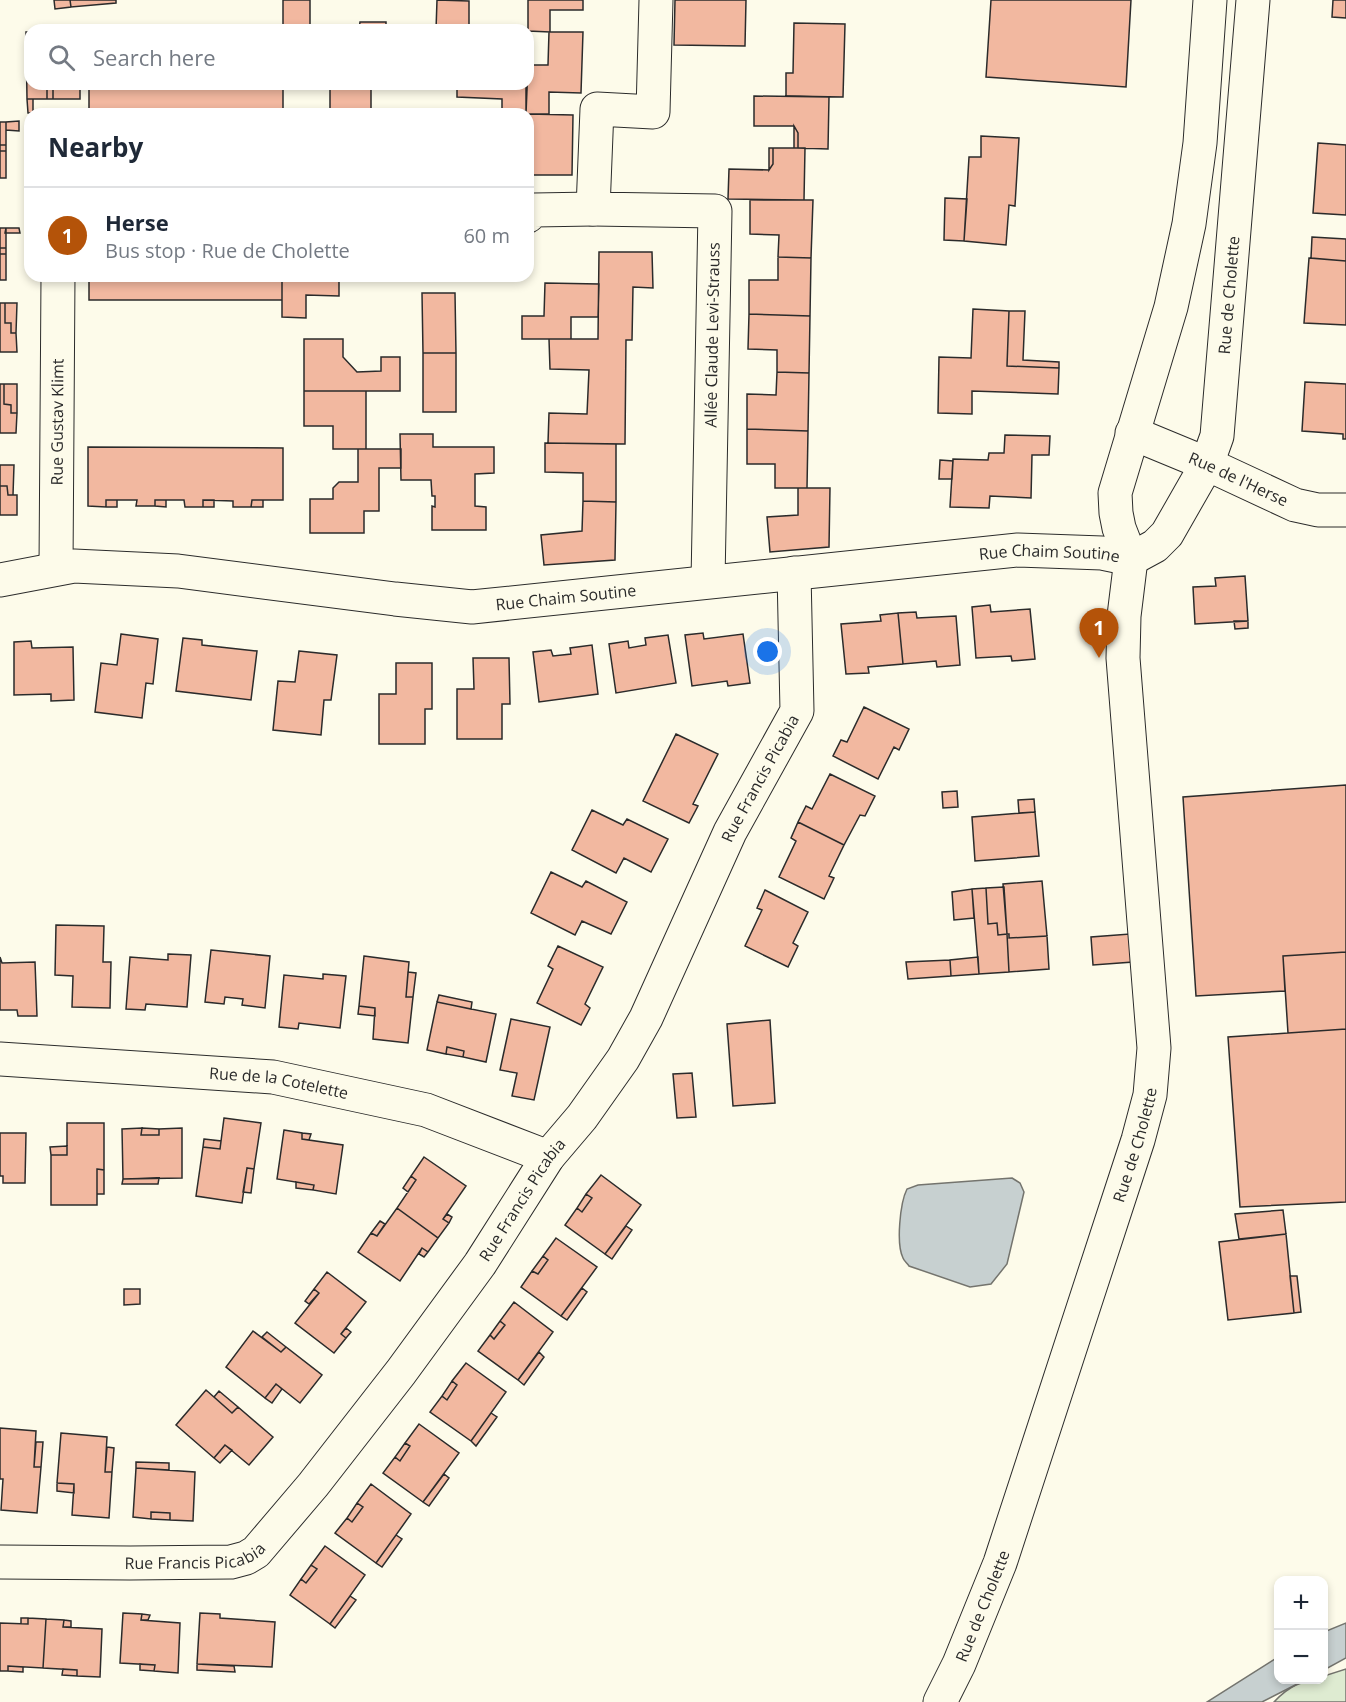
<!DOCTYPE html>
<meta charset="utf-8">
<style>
:root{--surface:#fff;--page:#f6f6f7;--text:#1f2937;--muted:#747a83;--line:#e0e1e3;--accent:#b45309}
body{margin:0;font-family:"Open Sans",sans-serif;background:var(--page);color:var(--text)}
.controls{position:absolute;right:18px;bottom:18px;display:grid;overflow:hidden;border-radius:12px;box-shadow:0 3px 9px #0003}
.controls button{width:54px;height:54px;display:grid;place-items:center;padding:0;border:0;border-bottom:2px solid var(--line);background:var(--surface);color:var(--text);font:30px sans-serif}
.you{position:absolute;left:768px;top:652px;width:21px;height:21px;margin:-15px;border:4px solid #fff;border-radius:50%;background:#1a73e8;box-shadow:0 0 0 9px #1a73e833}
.badge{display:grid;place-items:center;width:39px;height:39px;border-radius:50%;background:var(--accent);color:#fff;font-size:20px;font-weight:700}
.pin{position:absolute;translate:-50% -50px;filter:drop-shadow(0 2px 3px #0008)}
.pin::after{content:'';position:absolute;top:32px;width:21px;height:18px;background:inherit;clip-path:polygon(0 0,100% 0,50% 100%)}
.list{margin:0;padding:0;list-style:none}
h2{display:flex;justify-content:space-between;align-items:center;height:78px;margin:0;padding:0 24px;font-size:26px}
h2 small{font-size:20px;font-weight:400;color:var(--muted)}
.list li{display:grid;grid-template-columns:39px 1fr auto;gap:18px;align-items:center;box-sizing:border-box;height:96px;padding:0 24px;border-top:2px solid var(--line)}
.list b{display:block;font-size:22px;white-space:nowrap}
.list p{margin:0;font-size:20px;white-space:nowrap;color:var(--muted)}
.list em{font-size:20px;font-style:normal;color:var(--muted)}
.icon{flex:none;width:33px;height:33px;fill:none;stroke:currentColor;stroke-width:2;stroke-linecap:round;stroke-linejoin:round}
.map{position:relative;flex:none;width:1346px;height:1702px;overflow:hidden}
.search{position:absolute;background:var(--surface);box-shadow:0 3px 9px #0003;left:24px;top:24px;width:510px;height:66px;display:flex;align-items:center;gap:15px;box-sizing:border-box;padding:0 21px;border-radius:18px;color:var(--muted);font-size:22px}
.panel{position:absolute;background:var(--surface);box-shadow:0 3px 9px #0003;left:24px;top:108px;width:510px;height:174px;border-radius:18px}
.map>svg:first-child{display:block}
.green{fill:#deebd1;stroke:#74746e;stroke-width:1.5}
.water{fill:#c7d0d0;stroke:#74746e;stroke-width:1.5}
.building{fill:#f2b8a0;stroke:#2b2b2b;stroke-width:1.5}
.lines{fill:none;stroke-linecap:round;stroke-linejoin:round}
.minor-casing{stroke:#2b2b2b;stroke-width:35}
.tertiary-casing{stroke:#2b2b2b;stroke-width:35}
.minor{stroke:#fdfbea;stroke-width:33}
.tertiary{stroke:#fdfbea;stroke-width:33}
.labels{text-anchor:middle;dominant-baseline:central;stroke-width:4.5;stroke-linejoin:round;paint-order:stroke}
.street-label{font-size:16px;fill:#2b2b2b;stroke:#fdfbea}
</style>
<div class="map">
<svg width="1346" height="1702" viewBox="0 0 1346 1702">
<rect width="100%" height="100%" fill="#fdfbea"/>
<path class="green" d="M1346 1669V1702H1274C1289 1686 1301 1680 1324 1680V1676Z"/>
<path class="water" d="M1012 1178 1020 1183 1024 1192 1007 1264 991 1284 970 1287 909 1266C907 1263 904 1261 903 1258 896 1244 900 1203 907 1189L918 1185Z
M1346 1623V1658L1324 1670V1632Z
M1278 1657V1680H1305L1262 1702H1207Z"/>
<path class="building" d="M54 0H70L71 7 55 9Z
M70 0H116V3L71 7Z
M283 0H310V30H283Z
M437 0 469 1V30H436Z
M528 0H583V10H550V32L528 31Z
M675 0H746L745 46 674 45Z
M991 0H1131L1126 87 986 77Z
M1333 0H1346V18L1332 17Z
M360 22H386V30H359Z
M794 23 845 24 843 97 786 96V73H793Z
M26 32H30V84H80V99H53V86H47V99H27Z
M549 32H583L581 93 549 92V114H526L528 65H548Z
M89 84H283V114H89Z
M330 84H371V114H330Z
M457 84H526V111H502V99L457 97Z
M47 86H53V99H47Z
M754 96 829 97 828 149 798 148V133L794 126H754Z
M27 99H33V113H28Z
M505 111H526V114H505Z
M528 114 573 115 572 175H528Z
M19 121V131L6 130V122Z
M0 122H6V145H0Z
M794 126 798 133V148H794Z
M981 136 1019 138 1015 206 1009 205 1006 245 964 241 969 157H981Z
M1318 143 1346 145V215L1313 213Z
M0 145H6V151H0Z
M769 148H773V164L769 170Z
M773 148H805L804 200 728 199 729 169 769 170 773 164Z
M0 151H6V178H0Z
M945 198 967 199 964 241 944 240Z
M750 200H813L811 258 778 257 779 235 750 234Z
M0 228H6V248H0Z
M6 228H19L20 233H5Z
M1312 237 1346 239V261L1311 258Z
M0 248H6V254H0Z
M599 252H652L653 288 633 287 632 340H626L625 444 548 443 549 413 587 414 589 370 550 369 549 339H598Z
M0 254H6V280H0Z
M778 257 811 258 810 316 749 314V280H778Z
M1309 258 1346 261V325L1304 323Z
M89 276H282V300H89Z
M282 276H339V296L306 295V318L282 317Z
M545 283 599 284 598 317H571V339H522V316H544Z
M422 293H455L456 353H423Z
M0 303H5V323H11V333H16L17 352H0Z
M5 303H17L16 333H11V323H5Z
M973 309 1009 311 1007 366 1059 368 1058 394 972 391V414L938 413 939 357 971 358Z
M1009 311H1025L1023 360 1059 362V368L1007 366Z
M749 314 810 316 809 373 777 372V350L748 349Z
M304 339H343V357L357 372 381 371V357H400V391H304Z
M423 353H456V412H423Z
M777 372 809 373 808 431 747 429V394L776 395Z
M1305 382 1346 384V439H1343V434L1302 431Z
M0 384H4V404L11 405V413H17L16 433H0Z
M4 384H17V413H11V405L4 404Z
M304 391H366V449H333V426H304Z
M747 429 808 431 807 488H775V464H747Z
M400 434H433V447H494V473L475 474V506L486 507V530H432V506L435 507V496H432L431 480H401Z
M1005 435 1050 436 1049 455H1032L1031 498 990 496 989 508 950 507 953 459 988 460 989 453H1004Z
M545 443 616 444V502L583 501V473L545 472Z
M88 447 283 448V500H252L251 507H233V501L203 500V507H185L184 500H155V506H136L137 500H106V507L88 506Z
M358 449H401V468H379V511H364V533H310V499H333V488L339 482H358Z
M940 460 953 461 952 479H939Z
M0 465H14L13 495H8L7 486H0Z
M0 486H7L8 495H17V515H0Z
M798 488H830L829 547 770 552 767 517 798 515Z
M106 500H117V507H106Z
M155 500H166V507L155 506Z
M203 500H214V507H203Z
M252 500H263V507H251Z
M583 501 616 502 615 560 544 565 541 535 582 531Z
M1245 576 1248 621 1195 624 1193 587 1216 586 1215 578Z
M990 605 991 612 1030 609 1035 659 1012 661 1011 656 976 658 972 607Z
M916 612 917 618 956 616 960 665 937 667 936 661 903 664 898 613Z
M898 613 903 664 868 667 869 673 846 674 841 624 881 621 880 615Z
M1234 621H1248V628L1235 629Z
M703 633 704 639 743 634 750 683 728 686 727 681 692 686 685 635Z
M121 634 158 639 153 684 146 683 142 718 95 712 101 663 117 665Z
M668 635 676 683 616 693 609 644 628 641 629 648 646 645 645 638Z
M183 638 202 640V645L257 651 251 700 176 691Z
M31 641 32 648 73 647 74 700 51 701V694L14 695V642Z
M592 645 598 694 539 702 533 652 551 650 553 656 571 654 570 648Z
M299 651 337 655 331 700H324L321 735 273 730 278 681 295 682Z
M473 658H509L510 704H502V739H457V689H474Z
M396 663H432V709H425V744H379V694H396Z
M864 707 909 729 899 750 894 747 878 779 833 756 841 740 847 742Z
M676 734 718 754 693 804 698 806 689 823 643 801Z
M830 774 875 796 865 816 860 815 844 845 798 822 806 806 812 809Z
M1346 785V952L1283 956 1285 991 1196 996 1183 797Z
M957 791 958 807 943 808 942 792Z
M1034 799 1035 812 1019 813 1018 800Z
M592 810 623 825 627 819 668 839 651 872 624 858 616 873 572 850Z
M1035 812 1039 856 975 861 972 817Z
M798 822 844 845 829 876 834 878 824 899 779 877 796 841 791 838Z
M551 872 582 887 586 881 627 902 611 934 582 921 575 935 531 913Z
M1042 881 1047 936 1009 938V934H1007L1003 884Z
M1004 887 1007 934 998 935 997 923 988 924 986 888Z
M986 888 988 924 997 923 998 935 1007 934 1009 972 979 974 972 889Z
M972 889 974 918 954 920 952 892Z
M765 890 808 912 793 943 798 946 788 967 745 946 762 910 757 908Z
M56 925 104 926 103 962H111L110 1008 72 1007 73 976 55 975Z
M1007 934H1009V938L1047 936 1049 969 1009 972Z
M1130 934 1133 962 1093 965 1091 937Z
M558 946 603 967 585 1004 590 1008 581 1025 537 1003 553 969 548 966Z
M211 950 270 956 265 1008 242 1005 243 999 225 997 224 1004 205 1002Z
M1346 952V1029L1288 1033 1283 956Z
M168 954 191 955 187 1007 146 1004 145 1010 126 1009 130 957 168 960Z
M364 956 409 962 406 997H413L408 1043 373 1039 375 1008 359 1006Z
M0 957 2 963 35 962 37 1016H18L17 1010H0Z
M978 957 979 974 951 976 950 960Z
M950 960 951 976 908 979 906 962Z
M408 972 416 973 413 997H406Z
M323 974 346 976 340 1028 299 1023 298 1029 279 1027 284 975 323 979Z
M439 995 472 1002 471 1009 437 1002Z
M437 1002 496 1014 486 1062 463 1057 464 1051 447 1047 446 1054 427 1050Z
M359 1006 375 1008V1016L358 1014Z
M511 1019 550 1027 534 1100 512 1096 517 1073 500 1070Z
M770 1020 775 1103 733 1106 727 1024Z
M1346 1029V1202L1240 1207 1228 1037Z
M447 1047 464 1051 463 1057 446 1054Z
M692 1073 696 1117 677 1118 673 1074Z
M224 1118 261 1123 254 1169 247 1168 242 1203 196 1196 203 1147 220 1149Z
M67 1123H104V1170L97 1169V1205H51V1155H67Z
M142 1128 141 1135H159V1129L182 1128V1178L123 1179 122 1129Z
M142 1128 159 1129V1135H141Z
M284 1130 302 1133V1139L343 1145 336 1194 313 1190 314 1185 277 1179Z
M0 1133H26L25 1183H3V1176H0Z
M302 1133 311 1134 309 1140 302 1139Z
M204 1139 221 1141 220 1149 203 1147Z
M67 1146V1155H51L50 1147Z
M424 1157 466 1186 443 1219 449 1223 438 1238 397 1208 416 1180 411 1176Z
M247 1168 254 1169 251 1193 243 1192Z
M97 1169 104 1170V1194H97Z
M601 1175 641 1205 605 1254 565 1225 577 1208 582 1212 592 1198 586 1194Z
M411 1176 416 1180 408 1192 403 1188Z
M159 1178 158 1184H122L123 1179Z
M296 1182 314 1185 313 1190 296 1188Z
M586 1194 592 1198 582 1212 577 1208Z
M397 1208 438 1238 428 1252 422 1248 400 1281 358 1252 371 1233 377 1236Z
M1283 1210 1286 1234 1239 1239 1235 1214Z
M447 1214 452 1217 449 1223 443 1219Z
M380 1221 385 1224 377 1236 371 1233Z
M626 1226 632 1230 612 1259 605 1254Z
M1286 1234 1294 1313 1228 1320 1219 1242Z
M556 1238 597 1267 561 1316 521 1287 532 1271 538 1274 548 1260 543 1256Z
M422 1248 428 1252 424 1257 419 1254Z
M543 1256 548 1260 538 1274 532 1271Z
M327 1272 366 1302 341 1334 346 1338 334 1353 295 1323 319 1293 314 1289Z
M1290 1276H1297L1301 1312 1294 1313Z
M582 1288 587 1292 567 1320 561 1316Z
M124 1289H140V1304L124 1305Z
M314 1289 319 1293 309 1304 305 1301Z
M514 1302 553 1332 518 1380 478 1351 490 1335 494 1339 505 1325 500 1321Z
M500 1321 505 1325 494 1339 490 1335Z
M346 1328 351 1332 346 1338 341 1334Z
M253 1331 281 1352 286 1347 322 1375 300 1403 276 1384 265 1398 226 1367Z
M267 1332 286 1347 281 1352 262 1337Z
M539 1352 544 1357 524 1385 518 1380Z
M466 1363 506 1392 471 1441 430 1412 442 1396 447 1400 457 1385 452 1381Z
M452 1381 457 1385 447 1400 442 1396Z
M276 1384 282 1389 272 1403 265 1398Z
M206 1390 232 1413 238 1407 273 1437 249 1465 225 1445 214 1458 176 1425Z
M219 1391 238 1407 232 1413 214 1397Z
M491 1413 497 1417 476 1446 471 1441Z
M419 1424 459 1453 423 1502 383 1473 395 1457 400 1461 410 1446 405 1443Z
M0 1428 36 1431 34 1467H41L37 1513 1 1510 3 1479H0Z
M61 1433 107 1437 105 1472H112L109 1518 72 1515 74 1484 57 1483Z
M36 1442H43L41 1467H34Z
M405 1443 410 1446 400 1461 395 1457Z
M225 1445 232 1450 220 1463 214 1458Z
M107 1447 114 1448 112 1472H105Z
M136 1462 169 1463V1470L136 1468Z
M136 1468 195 1472 193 1521 170 1520V1513L151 1512V1519L133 1517Z
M444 1474 449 1478 429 1506 423 1502Z
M57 1483 74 1484V1493L57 1491Z
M371 1484 411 1514 376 1563 335 1533 347 1518 352 1522 363 1507 357 1503Z
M357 1503 363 1507 352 1522 347 1518Z
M151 1512 170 1513V1520L151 1519Z
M396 1535 402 1539 382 1567 376 1563Z
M325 1546 365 1575 330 1624 290 1595 301 1579 306 1583 317 1569 311 1565Z
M311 1565 317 1569 306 1583 301 1579Z
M350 1596 356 1600 335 1628 330 1624Z
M123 1613 142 1614 141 1620 180 1623 178 1673 154 1671 155 1665 120 1663Z
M200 1613 220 1614V1618L275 1622 272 1667 197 1664Z
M142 1614 150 1615 148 1620H141Z
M21 1618H28V1624H21Z
M28 1618 46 1619 43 1668 8 1666V1671H0V1623L28 1624Z
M46 1619 64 1620 63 1627 102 1629 100 1677 77 1676V1670L43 1668Z
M64 1620 71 1621V1627H63Z
M140 1664 155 1665 154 1671 140 1670Z
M197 1664 234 1666 235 1672 197 1670Z
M8 1666 23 1667V1672L8 1671Z
M63 1669 77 1670V1676L62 1675Z"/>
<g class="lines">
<defs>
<g id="minor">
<path d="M656 0 653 112 597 109 593 209 715 211 708 581"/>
<path d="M528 216 534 210 593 209"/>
<path id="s1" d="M1132 433 1207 464 1295 505 1318 510H1346"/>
<path id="s2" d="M56 568 58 276"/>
<path id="s3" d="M0 580 74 566 178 571 395 599 472 607 1018 550 1102 553 1131 559"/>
<path id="s4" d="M0 1059 273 1077 426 1110 548 1157"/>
<path id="s5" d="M0 1562 130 1563 231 1562 246 1558 256 1552 313 1485 401 1372 480 1264 548 1157 582 1117 623 1059 646 1018 730 832 797 711 794 573"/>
</g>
<g id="tertiary">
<path id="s6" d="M1131 559 1155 546 1167 534 1207 464 1217 436 1253 0"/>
<path id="s7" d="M940 1702 959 1664 1000 1563 1138 1140 1150 1095 1154 1048 1123 658 1124 616 1131 559 1119 528 1116 513 1115 493 1171 307 1189 224 1200 143 1210 0"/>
</g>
</defs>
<use href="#minor" class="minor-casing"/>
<use href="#tertiary" class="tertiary-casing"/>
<use href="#minor" class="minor"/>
<use href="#tertiary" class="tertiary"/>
</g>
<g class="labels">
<g class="street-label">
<text stroke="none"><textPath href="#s6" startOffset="296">Rue de Cholette</textPath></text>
<text transform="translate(712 335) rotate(-89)">Allée Claude Levi-Strauss</text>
<text stroke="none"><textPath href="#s2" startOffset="146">Rue Gustav Klimt</textPath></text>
<text stroke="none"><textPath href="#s1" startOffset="116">Rue de l'Herse</textPath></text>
<text stroke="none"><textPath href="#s3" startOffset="1056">Rue Chaim Soutine</textPath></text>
<text stroke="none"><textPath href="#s3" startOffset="570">Rue Chaim Soutine</textPath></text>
<text stroke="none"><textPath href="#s5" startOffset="1186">Rue Francis Picabia</textPath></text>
<text stroke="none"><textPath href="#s4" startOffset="280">Rue de la Cotelette</textPath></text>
<text stroke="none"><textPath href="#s7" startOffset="591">Rue de Cholette</textPath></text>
<text stroke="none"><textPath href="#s5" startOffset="700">Rue Francis Picabia</textPath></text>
<text stroke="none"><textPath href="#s5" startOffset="196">Rue Francis Picabia</textPath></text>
<text stroke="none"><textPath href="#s7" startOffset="105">Rue de Cholette</textPath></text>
</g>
</g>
</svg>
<div class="controls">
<button>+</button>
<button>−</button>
</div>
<div class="you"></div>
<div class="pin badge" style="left:1099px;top:658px">1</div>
<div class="search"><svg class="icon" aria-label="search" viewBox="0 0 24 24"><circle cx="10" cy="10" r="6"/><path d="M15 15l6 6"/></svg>Search here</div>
<section class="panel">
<h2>Nearby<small></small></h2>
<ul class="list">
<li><span class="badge">1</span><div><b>Herse</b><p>Bus stop · Rue de Cholette</p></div><em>60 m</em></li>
</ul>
</section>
</div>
